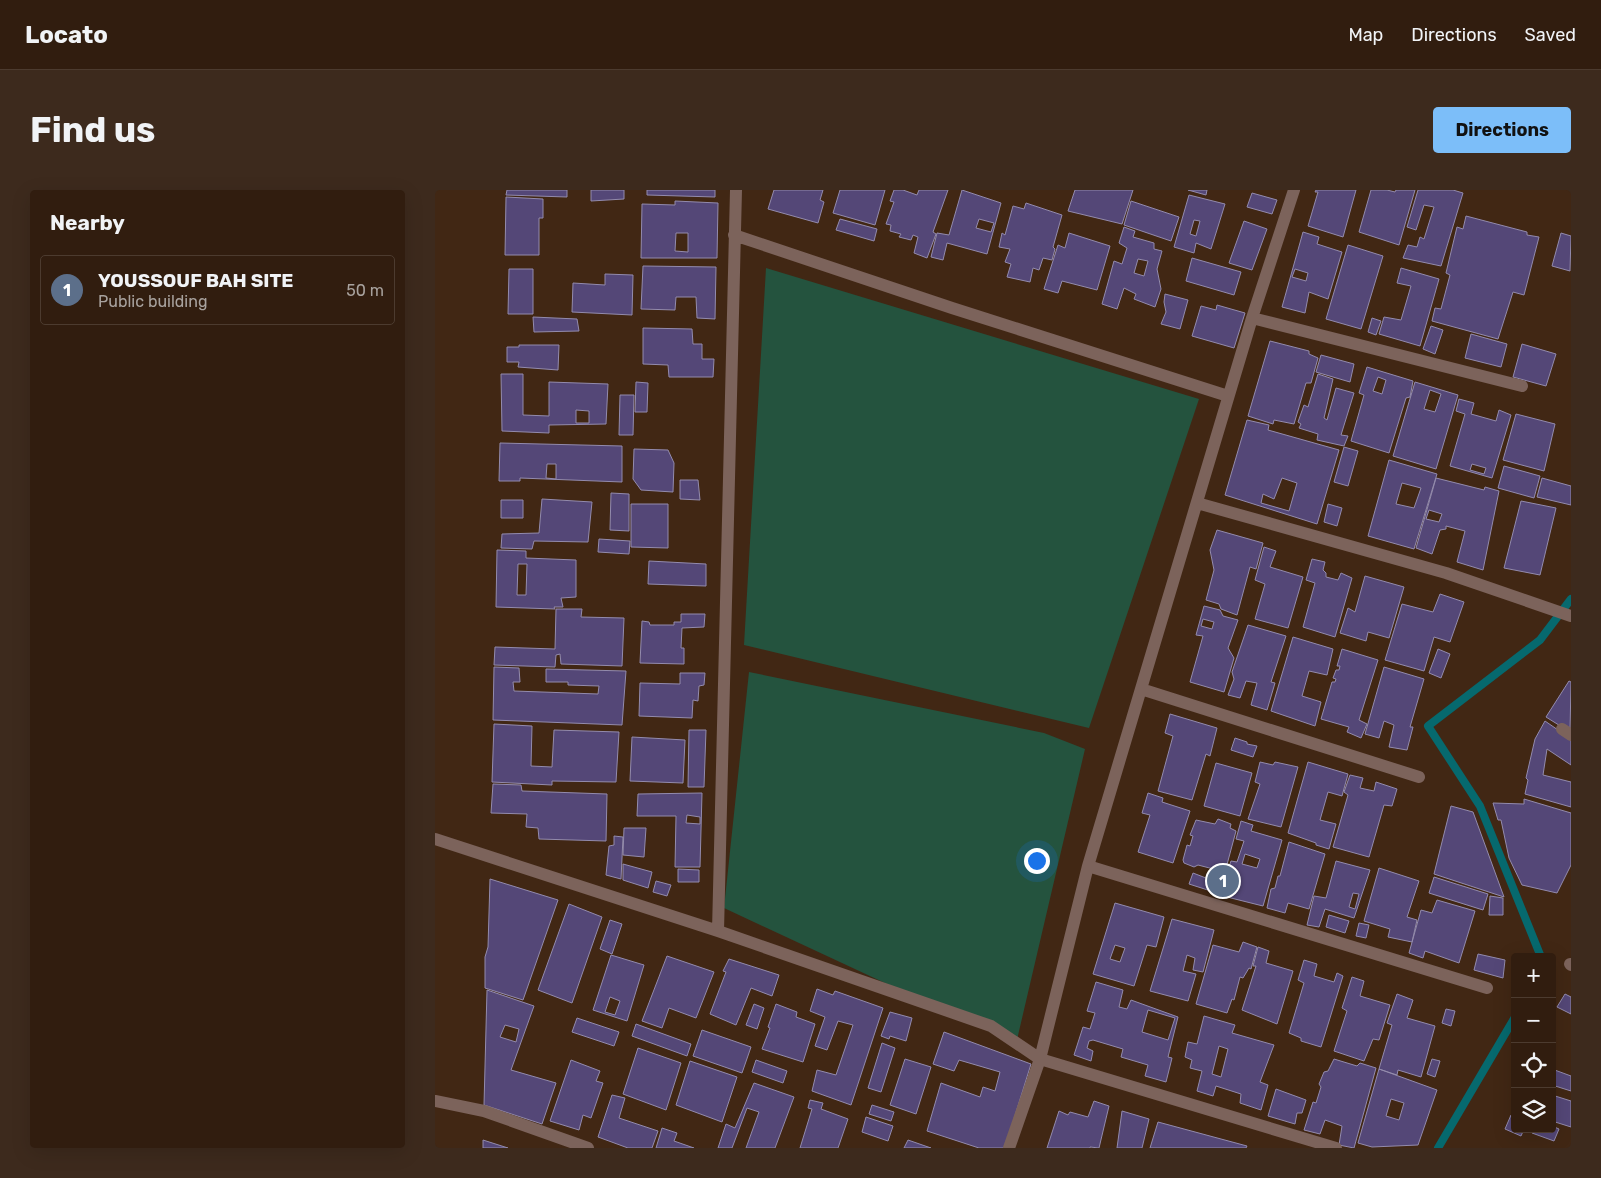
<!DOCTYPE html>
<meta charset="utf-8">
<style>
:root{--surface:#311d0f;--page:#3d2a1d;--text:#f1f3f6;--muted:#a8a29e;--line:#4c3b2f;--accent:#7cbef9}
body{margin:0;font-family:Rubik,sans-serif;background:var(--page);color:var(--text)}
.controls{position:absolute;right:15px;bottom:15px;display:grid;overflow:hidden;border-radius:5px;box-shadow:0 5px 20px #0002}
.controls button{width:45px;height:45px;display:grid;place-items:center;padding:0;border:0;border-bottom:1px solid var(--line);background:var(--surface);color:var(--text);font:25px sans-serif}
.you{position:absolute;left:601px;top:670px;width:18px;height:18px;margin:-12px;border:4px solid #fff;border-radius:50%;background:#1a73e8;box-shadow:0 0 0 8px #1a73e833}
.badge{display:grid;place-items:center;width:32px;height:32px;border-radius:50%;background:var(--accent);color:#fff;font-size:16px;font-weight:700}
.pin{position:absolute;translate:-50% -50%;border:2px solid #fff;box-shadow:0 1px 5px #0006}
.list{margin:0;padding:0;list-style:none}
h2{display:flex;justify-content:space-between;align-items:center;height:65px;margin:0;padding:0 20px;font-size:21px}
h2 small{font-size:16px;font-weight:400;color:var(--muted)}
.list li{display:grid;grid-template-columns:32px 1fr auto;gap:15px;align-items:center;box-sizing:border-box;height:70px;margin:0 10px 10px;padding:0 10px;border:1px solid var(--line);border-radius:5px}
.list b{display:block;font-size:19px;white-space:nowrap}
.list p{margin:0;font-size:16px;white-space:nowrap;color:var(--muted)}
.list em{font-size:16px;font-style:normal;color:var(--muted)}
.icon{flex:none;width:28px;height:28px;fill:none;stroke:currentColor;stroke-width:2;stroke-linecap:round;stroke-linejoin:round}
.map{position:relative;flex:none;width:1136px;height:958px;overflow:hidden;border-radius:5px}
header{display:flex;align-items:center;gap:30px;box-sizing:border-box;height:70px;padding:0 25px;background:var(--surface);border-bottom:1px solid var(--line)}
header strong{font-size:24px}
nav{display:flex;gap:28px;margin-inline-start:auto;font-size:18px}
.intro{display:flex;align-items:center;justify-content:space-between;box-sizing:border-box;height:120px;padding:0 30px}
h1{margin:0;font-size:35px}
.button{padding:12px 22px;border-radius:5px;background:var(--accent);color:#111;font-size:18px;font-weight:700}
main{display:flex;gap:30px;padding:0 30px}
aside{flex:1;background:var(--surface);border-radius:5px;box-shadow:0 5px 20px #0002}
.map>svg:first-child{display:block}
.green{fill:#24533e}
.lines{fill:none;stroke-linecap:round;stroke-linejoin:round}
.stream{stroke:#06696e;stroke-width:8}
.building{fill:#544777;stroke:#938bad;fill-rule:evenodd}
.street{stroke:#7c635b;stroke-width:12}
</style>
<header>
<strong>Locato</strong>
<nav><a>Map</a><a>Directions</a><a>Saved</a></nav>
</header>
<div class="intro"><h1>Find us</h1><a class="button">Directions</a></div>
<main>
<aside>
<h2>Nearby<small></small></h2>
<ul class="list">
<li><span class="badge" style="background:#5c6f8a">1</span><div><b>YOUSSOUF BAH SITE</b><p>Public building</p></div><em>50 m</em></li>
</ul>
</aside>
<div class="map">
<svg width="1136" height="958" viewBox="0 0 1136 958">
<rect width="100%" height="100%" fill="#412714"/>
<path class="green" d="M331 78 764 209 654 538 309 455Z
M314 482 609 543 650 559 581 854 289 718Z"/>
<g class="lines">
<path class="stream" d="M1106 767 1045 616 993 536 1105 450 1136 409
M1003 958 1080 827"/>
</g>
<path class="building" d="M72 0H132V7L71 5Z
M156 0H189V9L156 11Z
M212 0H280V7L212 5Z
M339 0H388L385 10 389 12 383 33 333 19Z
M405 0H450L440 35 398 23Z
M459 0H468L482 5 484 0H513L498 42 501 44 492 68 479 63 483 47 478 45 476 50 464 47 466 44 455 41 456 35 451 34 459 12 455 11Z
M527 0 566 13 552 64 512 53 508 70 496 67 502 43 514 45ZM544 29 559 33 556 42 541 38Z
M640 0H698L687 34 633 21Z
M753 0H772L771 5Z
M881 0H921L908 47 873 36 883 2H880Z
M936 0H952L960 2 961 0H980L964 55 924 42Z
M983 0H1018L1028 3 1006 76 968 68 973 55 982 57 985 47 989 49 999 17 989 15 981 40 972 37Z
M817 3 842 10 837 24 812 17Z
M754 5 790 14 776 59 761 53 759 63 739 57ZM759 30 765 31 761 46 755 44Z
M71 7 108 9V28H104V65H70Z
M240 11 283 13 282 68H206L207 14 240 15ZM241 43H253V62L240 61Z
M696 11 744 27 736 51 689 35Z
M591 13 627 25 618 57 620 59 617 70 608 68 604 80 598 78 595 92 572 87 576 74 570 72 575 59 564 57 567 43 570 45 578 16 589 19Z
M1031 26 1092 42V45L1104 47 1089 105 1078 102 1063 149 997 131 1000 118 1006 119 1015 85 1011 83 1022 37 1028 39Z
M405 29 442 39 439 51 401 40Z
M809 31 832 39 817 80 794 73Z
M689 37 700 41 698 47 719 53V59L727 61 722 79 726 99 720 117 699 109 701 104 689 98 682 119 667 114 679 71 687 74 692 58 684 53ZM703 69 713 71 709 86 699 83Z
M868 42 884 47 882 54 907 62 893 109 874 102 870 123 847 117ZM860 79 873 83 871 91 857 87Z
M634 43 675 56 662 100 627 91 623 103 609 99 623 55 630 58Z
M1126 43 1136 46 1135 81 1117 76Z
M913 55 948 66 926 139 891 129Z
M757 68 806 82 799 105 751 91Z
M208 76 281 77 280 129 262 128 261 107H241L240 120 206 119Z
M966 78 1004 89 985 156 944 144 949 127 966 130 976 96 962 93Z
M74 79H98V124H73Z
M170 84 198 85 197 125 137 122 138 93 170 95Z
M730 104 753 110 745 139 726 134 731 122 729 112Z
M782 115 810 123 799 158 757 146 766 116 781 120Z
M98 127 142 129 144 141 99 142Z
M937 128 946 131 941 145 933 142Z
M996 136 1008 140 1000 164 988 159Z
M208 138 257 139 258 154H267V169H279L278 187H234L233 175 208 174Z
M1036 144 1072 154 1066 177 1030 168Z
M835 151 874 161V164L883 168 876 193H871L859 234 839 230 838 234 813 226Z
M1087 154 1121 164 1111 196 1078 187Z
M84 155H124L123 180 83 177 84 172H72V157H84Z
M886 165 919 174 915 192 881 182Z
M932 177 978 191 975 207 971 208 954 263 916 251 929 205 924 203ZM943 187 951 190 947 204 938 201Z
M66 184H88V225L114 226V192L173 194 171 234 114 235V243L67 241ZM141 220 154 221V233H141Z
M883 184 898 189 889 228 892 230 901 198 919 203 906 245 913 246 909 256 882 250 883 244 864 238 866 234 863 232 869 215 873 217Z
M201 192 213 193 212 222H200Z
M980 192 1023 205 1001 279 958 266ZM995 200 1006 204 1000 222 989 219Z
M185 205H199L198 245H184Z
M1024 209 1039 213 1036 224 1061 231 1064 220 1076 225 1057 288 1015 276 1030 224 1021 221ZM1037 274 1051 278 1049 284 1035 280Z
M1081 224 1120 234 1109 281 1068 270Z
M812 230 834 235 833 240 904 260 882 334 790 305ZM847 288 862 293 854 321 826 313 828 304 839 309Z
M65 253 187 256V292L85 288V291H64ZM112 274H121V289L111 288Z
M909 257 923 261 913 296 899 292Z
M199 259 233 260 239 273 238 302 206 300 198 289Z
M954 270 1002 284 979 359 933 346ZM967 293 986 298 979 318 961 314Z
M1069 276 1105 286 1099 308 1063 298Z
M1001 288 1049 300 1050 297 1064 301 1048 380 1022 372 1030 341 1011 336V339L1005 340 997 364 981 358ZM994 320 1007 324 1004 332 991 329Z
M1107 288 1136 296V315L1102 307Z
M245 290H263L265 310 245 309Z
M176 303 194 304V341L175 340Z
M107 309 157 312 153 352 99 351 97 359 66 358 67 344 104 343Z
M66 310H88V328H66Z
M1086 311 1121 318 1105 385 1069 378Z
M196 314H233V358L196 357Z
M893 314 907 318 902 336 889 332Z
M782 340 828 353 821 379 815 377 802 425 786 419 784 414 771 410 779 380 775 360Z
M164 349 195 351 194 364 163 362Z
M829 357 841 361 835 377 868 387 853 438 820 429 830 394 820 390Z
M62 360 91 361V368L141 370V407L126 408 128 417H119L120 419 61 417ZM83 374H92L91 405H82Z
M877 369 890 372 888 380 891 383V387L903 390 906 383 917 388 900 447 868 437 880 393 871 390Z
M214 371 271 374V396L213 394Z
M930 386 969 397 954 448 933 442 931 451 905 443 913 418 920 422Z
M1005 404 1029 412 1015 452 999 447 989 481 950 470 967 414 998 422Z
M769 416 785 420 788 426 803 430 793 458 799 468 789 502 755 492 768 446 761 445ZM768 429 779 432 777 439 766 436Z
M121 419H147L146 427 189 428 187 476 126 474 125 464 121 465 120 477 59 475 60 457 120 459Z
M246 424H270L269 437 247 438 246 458H249V474L205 473 207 431 214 432 215 435H239V432H246Z
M813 435 851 446 836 492 840 493 832 520 816 515 822 493 811 491 805 508 793 505 799 489 797 482Z
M858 447 898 459 892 485 874 481 867 506 886 512 880 536 836 521Z
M907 459 943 470 924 530 932 534 926 548 912 542 914 537 886 529 897 492H900L901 489 898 488 901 480H904L905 476H902Z
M1003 459 1015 464 1006 488 994 483Z
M59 477 84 478 85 492H78L79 501 163 504 164 496 133 495V492H111V479L191 481 187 535 58 530Z
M949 477 989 489 975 537H978L972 560 954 557 959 535 949 531 944 548 930 544Z
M245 483H270L269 495 264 496 263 511 258 510 257 528 204 526 205 493 245 494Z
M1134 491 1136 492 1135 542 1111 527Z
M735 524 782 538 775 566 771 564 757 610 723 601 738 546 730 543Z
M1110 531 1136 549V575L1112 559 1108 585 1136 592V617L1090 604 1093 590 1091 588 1100 549Z
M59 534 97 536 96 576 117 577 119 540 184 542 181 592 117 591V595L57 592Z
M254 540H271L269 597H253Z
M197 547 250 550 248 593 195 591Z
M800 548 812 552V554L822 556 818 567 796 560Z
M825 572 838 575 840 572 863 577 846 637 813 629 825 594 820 592Z
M873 572 913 584 907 606 893 602 885 630 901 634 894 659 881 655V653L853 643Z
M781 573 817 583 805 626 769 616Z
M915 585 928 588 925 598 939 601 941 592 962 599 957 616 949 615 934 667 898 657 913 605 909 602Z
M58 594 86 595 87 601 172 604 171 651 104 649 103 638 91 637 92 624 56 623Z
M267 603 265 677H240L241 626H202L203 604ZM252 625 265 627V634L251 633Z
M713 603 728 608 727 612 755 621 738 673 703 662 715 625 707 623Z
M1089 609 1136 623V675L1122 703 1087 695 1074 668 1066 630H1063L1058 613 1089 614Z
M1016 616 1038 622 1069 707 999 684Z
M783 629 796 634 795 638 801 641 790 682 763 675 759 677 749 673 748 670 752 655 755 656 758 646 755 645 761 630 780 634Z
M806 631 818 635 816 641 847 650 828 716 784 705 796 671 802 672 809 651 801 649ZM810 664 825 669 822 678 807 674Z
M189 638H211L209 667 188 665Z
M179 646 188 647 186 689 171 685 174 656 179 655Z
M854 652 890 664 874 719 853 713 850 723 832 718 836 699 840 698 843 686H845Z
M901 671 935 680 919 728 890 719 884 737 872 735 879 706 891 708ZM918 703 924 704 920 719 914 717Z
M188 674 217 682 213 698 188 690Z
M944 678 984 691 972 727 982 730 977 752 953 747 955 739 929 731Z
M243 679 264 680V692H243Z
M758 683 771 688 772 687 783 690 779 702 754 694Z
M999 687 1053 704 1048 720 994 703Z
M55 689 123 710 88 810 50 798V767L53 757Z
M221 691 236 695 232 706 218 702Z
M1055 706 1068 708V725H1054Z
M1002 710 1040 721 1024 773 990 761 988 768 974 763 986 720 997 723Z
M680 713 729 727 721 757 712 755 699 796 658 784ZM680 755 690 758 685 772 675 769Z
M134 714 167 727 137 813 103 800Z
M894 725 914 731 910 743 891 737Z
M737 729 779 740 768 782 758 780 760 768 752 765 748 781 761 784 753 811 715 801Z
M175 730 187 734 177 764 165 759Z
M924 733 934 735 931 748 921 746Z
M808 752 822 757 816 779 814 778 808 788 805 787 799 810 797 809 792 823 761 814 778 755 804 762Z
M823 757 834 761 831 773 858 781 842 834 807 820 821 776H818Z
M1043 764 1070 770 1068 788 1039 780Z
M176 765 209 775 192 831 158 820ZM175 807 185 811 180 825 170 822Z
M232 766 279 782 261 828 234 818 227 838 207 831Z
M294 769 344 785 337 806 316 798 301 835 275 824 291 782 288 781Z
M869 770 882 774 879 786 899 792 902 783 908 786 886 857 866 851V848L854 843 869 793 863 790Z
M917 787 929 791 925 806 955 815 944 850 938 849 929 871 899 861 912 821 907 818Z
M661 792 688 800 684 817 692 819 696 810 743 827 733 867 737 868 731 892 710 886 713 875 686 867 688 859 658 850 654 851 652 858 658 861 656 871 639 865 648 837 655 839 660 823 652 821ZM713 820 740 828 733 850 707 842Z
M382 799 398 805 400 801 448 818 416 915 377 901 382 880 401 885 418 835 403 831 392 860 380 856 390 827 375 821Z
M52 800 99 816 76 880 121 893 107 934 49 915ZM70 835 84 839 81 852 65 847Z
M962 804 978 810 972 828 1000 836 986 887 963 880 962 885 944 879 957 835 952 833Z
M1130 804 1136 807V824L1122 817Z
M319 814 329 818 322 839 311 835Z
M341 814 362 822 361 827 380 834 368 872 327 859 335 838 333 837Z
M1011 819 1020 821 1016 836 1007 833Z
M455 822 477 828 471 851 455 846 454 849 446 846Z
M769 826 800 835 797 843 839 855 825 892 833 895 826 920 805 913 806 904 781 896 778 906 762 901 767 881 755 878 757 870 750 867 753 852 762 854ZM784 856 793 859 786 887 777 884Z
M142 828 184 842 179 856 137 842Z
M201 834 256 854 252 866 197 846Z
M267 840 316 857 307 883 258 866Z
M509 842 596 874 570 958H544L492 941 506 893 545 907 548 897 560 901 565 882 524 870 519 881 498 874Z
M447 853 460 858 446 902 433 898Z
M203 858 246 873 231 920 188 904Z
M470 869 496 877 481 924 455 915Z
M899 869 922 876 925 873 941 878 919 958 904 955 907 936 890 930 885 944 869 940 878 912 881 913 886 897 884 894 889 882 893 881Z
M997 869 1005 871 1000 887 992 884Z
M136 870 165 881 161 891 168 893 156 928 148 925 144 940 115 931Z
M321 870 352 881 348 893 317 882Z
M255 871 302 887 287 932 241 915Z
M944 879 1002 900 983 955 937 957 923 953ZM956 909 969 913 964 930 951 926Z
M1117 879 1136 886V901L1117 895Z
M319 893 359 907 340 958H311L324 922 312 918 297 958H283L291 934 300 938Z
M841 899 871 910 867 923H862L860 934 833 926Z
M177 905 190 908 184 928 223 941 217 958H193L163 947Z
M1117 905 1136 911V937L1117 931Z
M375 910 388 913 386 919 413 929 403 958H365L377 919 373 918Z
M659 911 674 916 664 958 655 957V958H612L624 921 633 925 635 922 653 927Z
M437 915 459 922 456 931 434 924Z
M687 921 714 929 707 958H682Z
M1076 925 1080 926V939H1089L1086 946 1070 939Z
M431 927 458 936 453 951 427 942Z
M723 932 812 956 811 958H715Z
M1117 936 1124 939 1119 951 1097 943 1099 939H1117Z
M227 938 242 943 239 951 259 958H221Z
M48 950 73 958H48Z
M473 950 496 958H469Z"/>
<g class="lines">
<path class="street" d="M299 45 517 118 793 206
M817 128 1087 196
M762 313 1011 383 1136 426
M706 499 984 587
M1127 539 1136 545
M0 649 283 741 556 836 605 869 901 958
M653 676 1052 798
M283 741 301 0
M1135 774 1136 775
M0 911 49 921 153 958
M574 958 605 869 653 676 817 128 859 0"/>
</g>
</svg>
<div class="controls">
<button>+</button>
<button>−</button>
<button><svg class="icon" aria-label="locate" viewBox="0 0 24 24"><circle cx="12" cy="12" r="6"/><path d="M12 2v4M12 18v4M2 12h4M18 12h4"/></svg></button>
<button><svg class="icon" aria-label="layers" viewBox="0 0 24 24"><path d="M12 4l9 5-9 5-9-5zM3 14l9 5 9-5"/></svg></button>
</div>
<div class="you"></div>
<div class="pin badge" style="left:788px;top:691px;background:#5c6f8a">1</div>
</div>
</main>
